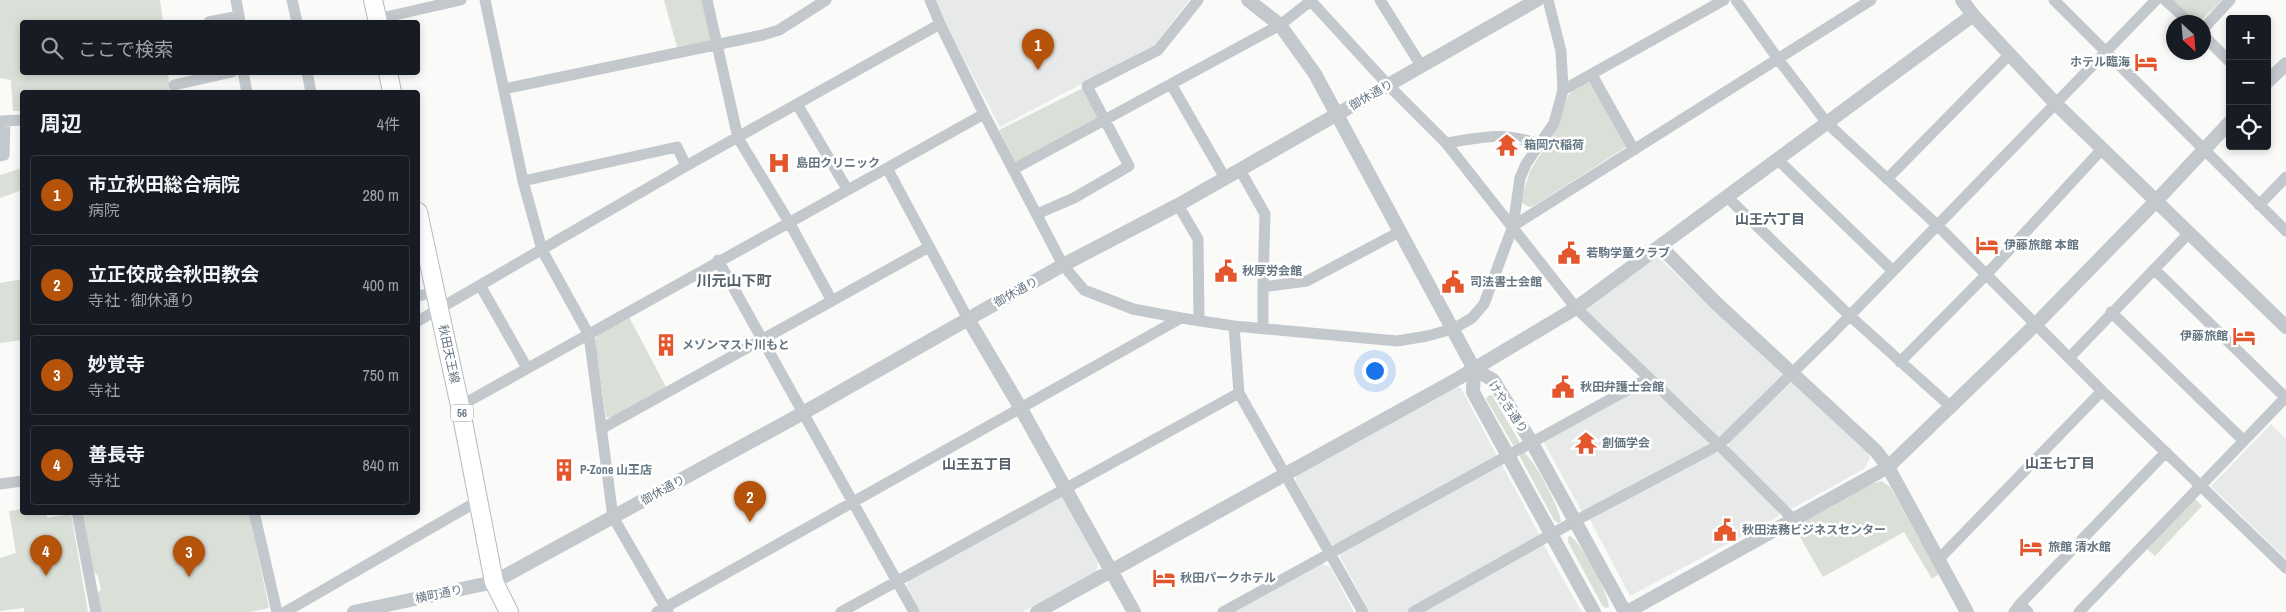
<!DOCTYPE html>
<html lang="ja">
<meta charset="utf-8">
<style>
:root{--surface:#171b24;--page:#20242c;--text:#f1f3f6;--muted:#9ea1a6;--line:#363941;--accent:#b45309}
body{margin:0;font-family:"Archivo Narrow","Noto Sans JP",sans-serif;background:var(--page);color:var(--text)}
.controls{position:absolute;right:15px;top:15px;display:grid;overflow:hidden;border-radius:5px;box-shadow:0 2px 8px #0003}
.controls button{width:45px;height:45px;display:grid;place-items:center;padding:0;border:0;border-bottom:1px solid var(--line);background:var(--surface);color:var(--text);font:25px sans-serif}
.compass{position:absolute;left:2166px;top:15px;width:45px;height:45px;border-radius:50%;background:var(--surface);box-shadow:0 2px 8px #0003;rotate:154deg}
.you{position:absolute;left:1374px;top:370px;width:18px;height:18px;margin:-12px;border:4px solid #fff;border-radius:50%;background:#1a73e8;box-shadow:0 0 0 8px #1a73e833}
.badge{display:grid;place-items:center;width:32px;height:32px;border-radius:50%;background:var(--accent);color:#fff;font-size:16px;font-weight:700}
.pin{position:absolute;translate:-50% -41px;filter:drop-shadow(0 1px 2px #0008)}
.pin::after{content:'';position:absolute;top:26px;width:18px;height:15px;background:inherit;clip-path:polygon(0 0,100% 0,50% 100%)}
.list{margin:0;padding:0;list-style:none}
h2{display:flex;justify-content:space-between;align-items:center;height:65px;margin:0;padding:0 20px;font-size:21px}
h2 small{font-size:16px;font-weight:400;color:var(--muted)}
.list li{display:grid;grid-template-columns:32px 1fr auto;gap:15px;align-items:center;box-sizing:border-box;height:80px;margin:0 10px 10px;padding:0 10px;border:1px solid var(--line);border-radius:5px}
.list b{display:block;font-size:19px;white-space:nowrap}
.list p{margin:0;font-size:16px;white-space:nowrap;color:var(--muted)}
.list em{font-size:16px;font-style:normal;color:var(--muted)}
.icon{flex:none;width:28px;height:28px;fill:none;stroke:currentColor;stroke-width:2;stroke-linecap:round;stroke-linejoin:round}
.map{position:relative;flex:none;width:2286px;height:612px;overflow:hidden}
.search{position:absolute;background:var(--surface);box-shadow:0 2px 8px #0003;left:20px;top:20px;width:400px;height:55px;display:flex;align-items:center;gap:12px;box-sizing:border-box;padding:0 18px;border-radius:5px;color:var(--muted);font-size:19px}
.panel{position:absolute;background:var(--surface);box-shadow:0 2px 8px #0003;left:20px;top:90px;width:400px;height:425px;border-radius:5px}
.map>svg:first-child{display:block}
.built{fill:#e8e9e9}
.green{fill:#dadfd7}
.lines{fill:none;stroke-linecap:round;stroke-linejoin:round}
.primary-casing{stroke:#b5babe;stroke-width:20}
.minor{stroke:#c3c8cc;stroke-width:11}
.tertiary{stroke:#c3c8cc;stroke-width:14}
.primary{stroke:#fff;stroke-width:18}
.labels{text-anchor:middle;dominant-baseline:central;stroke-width:5;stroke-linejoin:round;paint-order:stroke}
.shield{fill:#fff;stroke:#939fa8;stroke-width:1}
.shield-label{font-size:11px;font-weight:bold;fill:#657683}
.poi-label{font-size:12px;font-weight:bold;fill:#657683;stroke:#fff;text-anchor:start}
.street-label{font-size:12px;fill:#657683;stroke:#fff}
.neighbourhood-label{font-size:14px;font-weight:bold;fill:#57646e;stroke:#fff}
.quarter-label{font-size:15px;font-weight:bold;fill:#57646e;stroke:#fff}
</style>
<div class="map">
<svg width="2286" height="612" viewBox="0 0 2286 612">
<rect width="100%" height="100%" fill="#fafaf8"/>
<path class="built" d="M936 0H1189L1155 45 1000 127 944 21Z
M1653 258H1659L1783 375 1721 440 1586 312 1588 305Z
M1792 382 1868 453 1870 458 1864 469 1793 508H1787L1728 451 1729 441Z
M1647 383 1709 440 1708 446 1582 512 1542 439Z
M1456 387 1461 388 1496 454 1497 458 1338 544 1331 545 1296 481V475Z
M2271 424 2286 439V559L2211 486Z
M1715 452 1725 454 1780 511 1778 517 1630 596 1588 516Z
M1501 463 1541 538 1406 612H1370L1340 557V552Z
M1058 496 1064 498 1098 563 1096 572 1023 612H918L905 590 909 580Z
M1543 544 1582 612H1420Z
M1320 563 1330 567 1354 612H1231Z"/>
<path class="green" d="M0 0H160L163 22H22V72L168 73 170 92H22V111H13L11 80 0 78Z
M664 0H702L711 41 677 47Z
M2171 0H2222L2200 22H2194Z
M1587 82 1591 83 1626 147 1535 205 1530 207 1523 204 1521 200 1530 171 1549 141 1568 96 1573 90Z
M1083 88 1099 118 1016 163 999 130Z
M22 168V190L0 198V175Z
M22 279V340L0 343V283Z
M629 317 666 387 612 418 606 417 595 342 597 334Z
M1492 395 1519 441 1520 446 1517 448 1513 445 1486 399 1488 396Z
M1522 451C1533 456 1560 509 1561 522L1558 523 1554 520 1520 457V452Z
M1882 481 1890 487 1939 574 1932 579 1904 532 1823 577 1793 525 1870 484Z
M2194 498 2202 506 2155 556 2147 549Z
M22 509V512L46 513 47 518 71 514 88 612H24V608L0 611V558L16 553 9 511Z
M82 513H249L269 608 250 612H100L97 593 101 590 98 576 93 571Z
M1570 536C1581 541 1609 594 1609 607L1606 608 1602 605 1568 542V537Z"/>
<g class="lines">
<defs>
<path id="primary" d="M373 0 378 22
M388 72 392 92
M418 212 460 406 494 582 509 612"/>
</defs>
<use href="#primary" class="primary-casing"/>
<path class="minor" d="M236 0 240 22
M292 0 297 22
M485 0 523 181 542 250 589 335 613 517 668 612
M707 0 738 138 789 222 832 301
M930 0 940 24 984 114 1063 265 1084 290 1133 309 1181 318 1234 326 1397 341 1427 336 1453 329 1472 318 1484 304 1513 226 1520 178 1526 164 1554 123 1563 90 1561 51 1548 0
M1310 0 1388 85 1446 143 1576 308 1719 445 1793 519
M1380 0 1422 67
M1736 0 1778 59 1827 123 1937 225 2102 391 2286 568
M2054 0 2286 231
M2165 0 2189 22
M377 19 461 0
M209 22 239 16
M2204 28 2230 0
M2204 36 2230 62
M243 72 247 92
M307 72 311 92
M1592 75 1634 150
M1171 84 1225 178
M174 85 232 72
M504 89 763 35 779 30 826 0
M1563 90 1724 0
M797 104 847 189
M0 121 22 120
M1446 143C1484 137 1503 131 1541 145
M0 156 4 155 5 121
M1777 159 1893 271
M887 168 968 319
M1014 169 1280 25 1312 0
M1240 170 1265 214 1263 287
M1887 179 2010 54
M523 181 677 147 686 166
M1726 196 1850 316 1951 407
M1178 205 1198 239 1199 321
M2259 205 2286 177
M1037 214 1074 198 1129 166 1087 86 1158 50 1198 0
M1513 226 1871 0
M718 260 914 612
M2154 269 2286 398
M480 285 527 368
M418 296 436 292
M2111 312 2244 441
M418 321 686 166 940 24
M1234 326 1239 393 1363 612
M1263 327V287L1307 281 1401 231
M2069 358 2190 232
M1900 362 1986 275 2102 149
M460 406 984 114
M601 429 929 247
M0 484 22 481
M77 512 96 612
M254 512 277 612
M1939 559 2102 391
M2020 604 2166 452
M285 612 478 501
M657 612 1181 318
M841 612 1239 393
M1223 612 1649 378
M1413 612 1575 521 1719 445 1831 335 2156 0
M2014 612 2020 604 2028 612
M2079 612 2286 397"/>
<path class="tertiary" d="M1248 0 1280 25 1315 74 1474 369 1473 392 1594 612
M1962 0 1973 15 2056 104 2286 327
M2267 82 2286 64
M1660 246 1715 302 1876 451 1888 467 1967 612
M968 319 1020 407 1134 612
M1474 369 1493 380 1532 443 1625 612
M354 612 494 582 803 413 1063 265 1178 205 1537 0
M1037 612 1459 378 1576 308 1973 15
M1627 612 1888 467 2036 324 2157 200 2230 122"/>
<use href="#primary" class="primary"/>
</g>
<defs>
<symbol id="hotel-bare" viewBox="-9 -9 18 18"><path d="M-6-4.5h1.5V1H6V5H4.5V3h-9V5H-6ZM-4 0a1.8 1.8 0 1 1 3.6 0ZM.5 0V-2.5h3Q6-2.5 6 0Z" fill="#e4572e" stroke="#fff" stroke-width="2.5" paint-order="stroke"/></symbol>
<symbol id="temple-bare" viewBox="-9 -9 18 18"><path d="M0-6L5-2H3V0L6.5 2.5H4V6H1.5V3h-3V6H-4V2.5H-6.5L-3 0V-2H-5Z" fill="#e4572e" stroke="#fff" stroke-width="2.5" paint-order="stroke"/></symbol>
<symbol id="hospital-bare" viewBox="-9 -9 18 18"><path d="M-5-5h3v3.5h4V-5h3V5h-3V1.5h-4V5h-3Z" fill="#e4572e" stroke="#fff" stroke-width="2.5" paint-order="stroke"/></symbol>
<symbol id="civic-bare" viewBox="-9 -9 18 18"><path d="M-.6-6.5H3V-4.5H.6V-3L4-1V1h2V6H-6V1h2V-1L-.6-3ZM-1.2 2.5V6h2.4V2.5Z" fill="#e4572e" stroke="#fff" stroke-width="2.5" paint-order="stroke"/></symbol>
<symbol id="building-bare" viewBox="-9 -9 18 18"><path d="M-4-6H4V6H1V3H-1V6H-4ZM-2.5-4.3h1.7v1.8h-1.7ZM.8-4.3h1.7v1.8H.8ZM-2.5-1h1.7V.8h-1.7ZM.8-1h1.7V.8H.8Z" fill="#e4572e" stroke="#fff" stroke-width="2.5" paint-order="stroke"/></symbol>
</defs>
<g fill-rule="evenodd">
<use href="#hotel-bare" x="2130" y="46" width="32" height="32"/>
<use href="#temple-bare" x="1491" y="129" width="32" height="32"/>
<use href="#hospital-bare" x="763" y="147" width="32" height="32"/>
<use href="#hotel-bare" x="1971" y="229" width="32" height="32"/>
<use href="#civic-bare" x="1553" y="237" width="32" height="32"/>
<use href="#civic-bare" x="1210" y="255" width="32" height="32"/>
<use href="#civic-bare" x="1437" y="266" width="32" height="32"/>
<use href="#hotel-bare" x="2228" y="320" width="32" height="32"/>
<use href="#building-bare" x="650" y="329" width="32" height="32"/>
<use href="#civic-bare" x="1547" y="371" width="32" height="32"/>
<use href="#temple-bare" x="1570" y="427" width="32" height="32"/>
<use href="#building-bare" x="548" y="454" width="32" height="32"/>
<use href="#civic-bare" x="1709" y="514" width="32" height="32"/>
<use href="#hotel-bare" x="2015" y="531" width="32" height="32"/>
<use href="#hotel-bare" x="1148" y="562" width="32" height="32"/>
</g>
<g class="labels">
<rect class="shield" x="451" y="404.5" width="22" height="17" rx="4"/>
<g class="shield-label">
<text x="462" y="413">56</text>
</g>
<g class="poi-label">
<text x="2130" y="62" text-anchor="end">ホテル臨海</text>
<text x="1524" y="145">箱岡穴稲荷</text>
<text x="796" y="163">島田クリニック</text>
<text x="2004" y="245">伊藤旅館 本館</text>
<text x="1586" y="253">若駒学童クラブ</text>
<text x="1242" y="271">秋厚労会館</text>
<text x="1470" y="282">司法書士会館</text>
<text x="2228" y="336" text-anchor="end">伊藤旅館</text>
<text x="682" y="345">メゾンマスト川もと</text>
<text x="1580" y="387">秋田弁護士会館</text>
<text x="1602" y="443">創価学会</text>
<text x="580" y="470">P-Zone 山王店</text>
<text x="1742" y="530">秋田法務ビジネスセンター</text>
<text x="2048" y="547">旅館 清水館</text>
<text x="1180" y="578">秋田パークホテル</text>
</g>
<g class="street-label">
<text transform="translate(1371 95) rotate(-30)">御休通り</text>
<text transform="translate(1016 292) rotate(-29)">御休通り</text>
<text transform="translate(449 354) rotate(78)">秋田天王線</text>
<text transform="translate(1508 407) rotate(56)">けやき通り</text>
<text transform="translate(663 490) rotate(-29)">御休通り</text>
<text transform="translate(439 594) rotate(-12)">横町通り</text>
</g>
<g class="neighbourhood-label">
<text x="1770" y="219">山王六丁目</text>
<text x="2060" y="463">山王七丁目</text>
<text x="977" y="464">山王五丁目</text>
</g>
<g class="quarter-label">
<text x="734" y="280">川元山下町</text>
</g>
</g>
</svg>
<div class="controls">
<button>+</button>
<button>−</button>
<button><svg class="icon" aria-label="locate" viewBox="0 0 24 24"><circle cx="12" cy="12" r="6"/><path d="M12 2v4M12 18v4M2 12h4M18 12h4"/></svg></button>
</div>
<svg class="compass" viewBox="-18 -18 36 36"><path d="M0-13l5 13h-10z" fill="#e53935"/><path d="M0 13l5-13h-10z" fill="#9ea1a6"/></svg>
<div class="you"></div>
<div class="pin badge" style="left:1038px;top:70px">1</div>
<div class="pin badge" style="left:750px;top:522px">2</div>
<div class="pin badge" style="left:189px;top:577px">3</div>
<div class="pin badge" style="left:46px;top:576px">4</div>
<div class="search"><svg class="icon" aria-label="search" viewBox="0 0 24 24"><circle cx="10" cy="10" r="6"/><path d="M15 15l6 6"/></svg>ここで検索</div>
<section class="panel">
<h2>周辺<small>4件</small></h2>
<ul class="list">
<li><span class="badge">1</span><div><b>市立秋田総合病院</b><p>病院</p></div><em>280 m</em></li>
<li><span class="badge">2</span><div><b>立正佼成会秋田教会</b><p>寺社 · 御休通り</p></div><em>400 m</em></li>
<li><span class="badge">3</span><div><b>妙覚寺</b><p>寺社</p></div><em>750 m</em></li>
<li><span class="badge">4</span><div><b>善長寺</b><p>寺社</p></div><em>840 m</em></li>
</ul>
</section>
</div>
